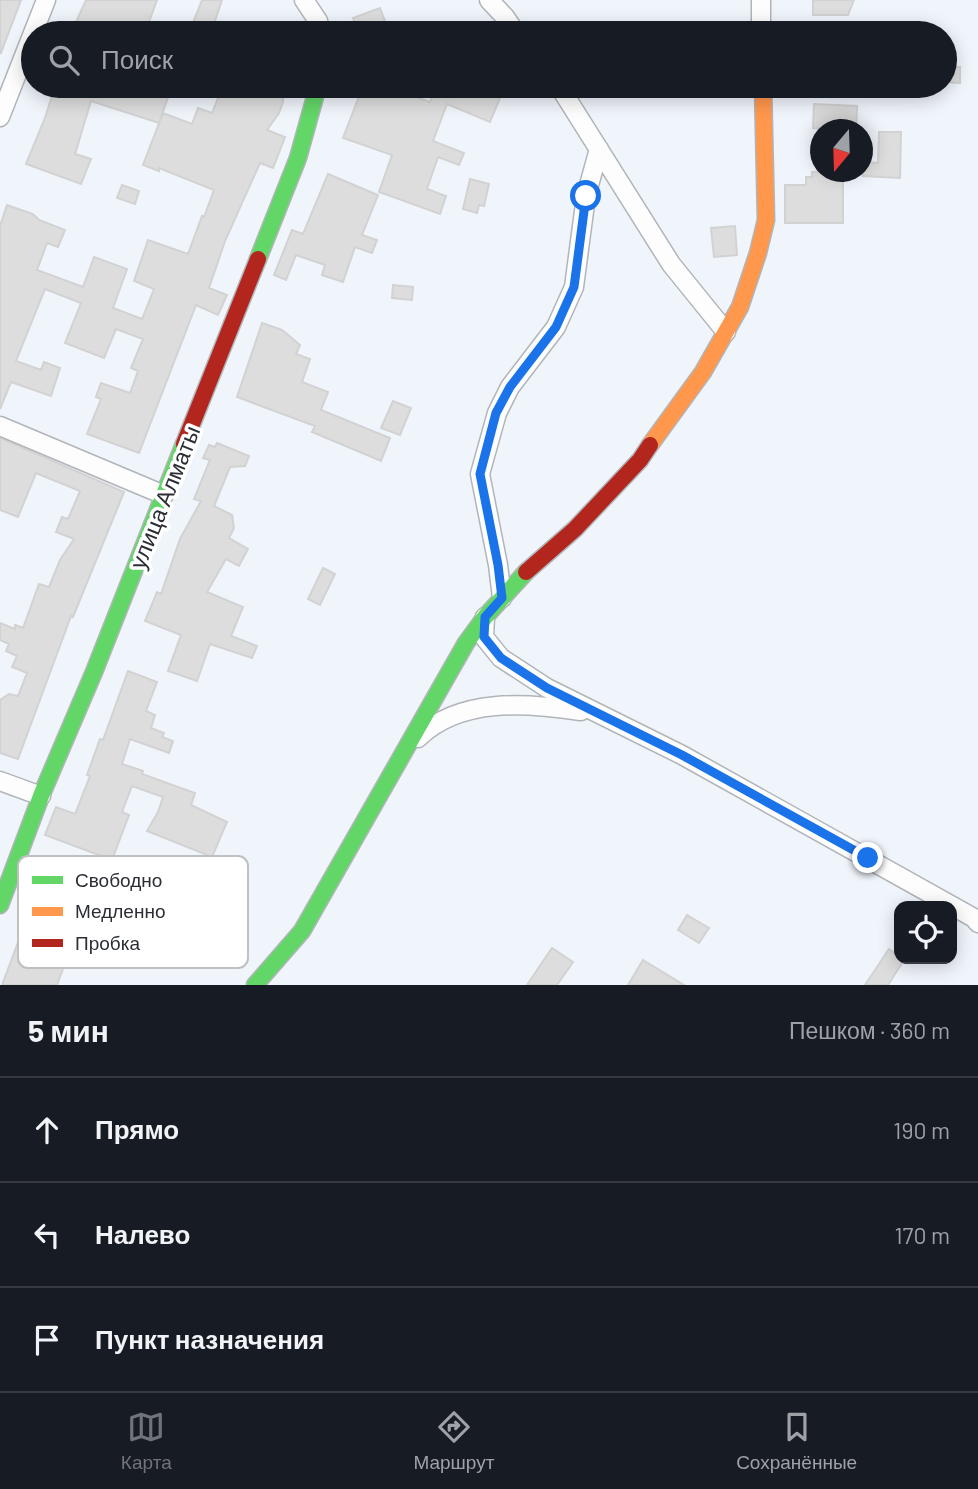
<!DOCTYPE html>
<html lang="ru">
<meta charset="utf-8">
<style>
:root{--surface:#171b24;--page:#20242c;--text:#f1f3f6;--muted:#9ea1a6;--line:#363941;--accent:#70737a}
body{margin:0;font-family:Barlow,sans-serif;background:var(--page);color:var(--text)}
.controls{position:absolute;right:21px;bottom:21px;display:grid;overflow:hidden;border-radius:14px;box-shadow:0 4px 18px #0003}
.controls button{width:63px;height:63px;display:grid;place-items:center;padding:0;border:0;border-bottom:2px solid var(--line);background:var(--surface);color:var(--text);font:35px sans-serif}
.compass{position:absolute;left:810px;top:119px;width:63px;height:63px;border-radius:50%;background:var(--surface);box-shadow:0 4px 18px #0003;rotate:199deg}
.stop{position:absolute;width:21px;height:21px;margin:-16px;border:5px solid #1a73e8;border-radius:50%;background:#fff}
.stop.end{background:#1a73e8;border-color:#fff;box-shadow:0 2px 7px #0008}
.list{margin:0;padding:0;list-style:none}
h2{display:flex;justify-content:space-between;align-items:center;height:91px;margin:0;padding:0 28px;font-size:30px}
h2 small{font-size:23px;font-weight:400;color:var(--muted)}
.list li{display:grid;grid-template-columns:46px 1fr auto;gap:21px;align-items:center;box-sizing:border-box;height:105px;padding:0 28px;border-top:2px solid var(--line)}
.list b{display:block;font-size:26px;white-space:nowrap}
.list em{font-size:23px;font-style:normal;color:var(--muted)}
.icon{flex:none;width:38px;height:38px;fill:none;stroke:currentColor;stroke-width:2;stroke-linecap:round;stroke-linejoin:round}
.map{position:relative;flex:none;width:978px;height:985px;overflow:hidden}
.search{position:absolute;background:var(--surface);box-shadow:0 4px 18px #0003;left:21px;right:21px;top:21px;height:77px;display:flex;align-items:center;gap:18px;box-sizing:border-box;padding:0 24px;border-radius:38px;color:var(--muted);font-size:26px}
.sheet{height:406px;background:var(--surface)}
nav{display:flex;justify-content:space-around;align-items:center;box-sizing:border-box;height:98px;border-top:2px solid var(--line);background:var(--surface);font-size:19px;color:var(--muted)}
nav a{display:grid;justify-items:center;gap:4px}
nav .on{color:var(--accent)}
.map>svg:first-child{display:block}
.building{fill:#ddd;stroke:#d3d2d3;stroke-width:2}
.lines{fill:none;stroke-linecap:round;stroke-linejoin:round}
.street-casing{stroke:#b1b5ba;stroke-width:21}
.fast-casing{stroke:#b1b5ba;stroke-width:19}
.slow-casing{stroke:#b1b5ba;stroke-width:19}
.jam-casing{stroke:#b1b5ba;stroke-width:19}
.street{stroke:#fdfdfe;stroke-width:18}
.fast{stroke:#63d668;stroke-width:16}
.slow{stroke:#ff974d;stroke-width:16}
.jam{stroke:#b3261e;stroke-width:16}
.route{stroke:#1a73e8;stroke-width:9}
.labels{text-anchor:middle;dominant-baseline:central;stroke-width:7;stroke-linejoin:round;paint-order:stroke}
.street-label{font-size:23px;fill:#2b2e34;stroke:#fff}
.key{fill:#fff;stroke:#bfc0c2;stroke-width:2}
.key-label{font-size:19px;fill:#2b2e34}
</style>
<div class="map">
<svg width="978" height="985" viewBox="0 0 978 985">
<rect width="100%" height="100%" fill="#f0f4fb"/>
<path class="building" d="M0 0H21L1 53 0 52Z
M86 0H157L145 33H71Z
M202 0H222L211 33H189Z
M813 0H854L848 15H813Z
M380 8 386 24 359 33 353 18Z
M945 67H960V83L945 82Z
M55 86H172L159 123 91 101 75 154 91 159 81 184 26 164 45 118Z
M223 86H283V102L279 113 267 130 285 137 273 168 260 163 225 241 209 288 227 295 218 315 196 305 139 453 87 434 101 399 96 397 101 383 130 393 138 371 131 368 143 339 116 329 104 358 65 343 81 303 45 289 16 361 41 370 44 362 60 368 51 396 11 382 0 409V226L7 205 33 214 39 220 65 230 58 247 47 243 37 270 83 287 94 257 127 269 113 308 142 319 154 289 134 281 148 240 188 254 202 216 204 217 214 190 159 168V171L143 165 163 113 192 124 198 108 212 113Z
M363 86H386L430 102 436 86H475L488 92 491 86H505L490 122 447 104 433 141 464 153 459 165 438 157 427 189 446 196 440 214 379 192 392 155 343 138Z
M814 104 857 106 856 130 813 128Z
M879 132H901L900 178 863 176V162L878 163Z
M812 172H843V223H785V185H806V177H812Z
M328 174 378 195 362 235 377 240 372 253 355 247 343 282 322 275 325 265 296 255 286 280 274 275 292 230 303 234Z
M470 179 489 184 484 206 479 205 477 213 463 209Z
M122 185 139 191 135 204 117 198Z
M735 226 737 255 714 257 711 228Z
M393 285 413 287 412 300 392 298Z
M262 323 282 330 300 345 296 354 310 359 302 382 328 392 321 410 390 438 381 461 312 432 315 426 237 397Z
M393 401 411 408 400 435 381 428Z
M0 438 124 492 73 617 71 616 18 759 0 753V700L9 694 18 696 27 673 12 667 17 656 6 651 9 644 0 640V623L15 629V625L23 628 39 584 49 587 60 560 74 539 56 532 62 517 68 519 80 491 36 473 18 517 0 510Z
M217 443 249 456 245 466 230 467 214 506 232 515 234 528 229 538 248 549 239 566 226 559 207 592 243 607 231 636 257 646 252 658 210 644 197 681 168 671 181 635 145 621 157 592 161 594 180 539 201 501 194 499 210 460 203 458 209 445 215 447Z
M323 568 335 574 320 605 308 599Z
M128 671 157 682 146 711 155 715 151 728 164 733 162 737 173 741 169 753 130 739 122 764 143 771 142 774 195 793 191 805 227 822 212 857 147 831 158 812 163 797 132 786 122 812 129 815 112 860 45 835 56 807 75 814 90 776 87 775 100 739 103 740Z
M687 915 709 928 699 943 678 930Z
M20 937 68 955 57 985H2Z
M552 948 573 962 557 985H527Z
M889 949 904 960 888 985H865Z
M643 960 684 985H628Z"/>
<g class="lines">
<defs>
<path id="street" d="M304 0 318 21 321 33
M489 0 505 17 516 33
M761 0V33
M559 86 671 264 726 332
M0 117 46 0
M0 426 164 495
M502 598 498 565 480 474 497 413 510 387 556 327 574 287 586 196 599 149
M485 617 484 637 501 658 547 688 682 755 974 918 978 923
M418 738C460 697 527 703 581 711
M0 781 41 796"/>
<path id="fast" d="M258 259 298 158 318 86
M0 905 41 796 94 672 184 444
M255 985 302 931 466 643 485 617 526 572"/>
<path id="slow" d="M650 445 703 372 740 307 758 253 766 220 763 86"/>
<path id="jam" d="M184 444 258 259
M526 572 575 529 640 460 650 445"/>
</defs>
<use href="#street" class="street-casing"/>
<use href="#fast" class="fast-casing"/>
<use href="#slow" class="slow-casing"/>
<use href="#jam" class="jam-casing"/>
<use href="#street" class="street"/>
<use href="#fast" class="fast"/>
<use href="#slow" class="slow"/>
<use href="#jam" class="jam"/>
</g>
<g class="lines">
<path class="route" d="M586 196 574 287 556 327 510 387 496 413 480 474 498 565 502 598 485 617 484 637 501 658 547 688 682 755 868 858"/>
</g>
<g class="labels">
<g class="street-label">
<text transform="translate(164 497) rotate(-68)">улица Алматы</text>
</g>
</g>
<rect x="18" y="856" width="230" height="112" rx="10" class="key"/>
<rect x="32" y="876" width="31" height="8" fill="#63d668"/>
<rect x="32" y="907" width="31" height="9" fill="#ff974d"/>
<rect x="32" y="939" width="31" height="8" fill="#b3261e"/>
<g class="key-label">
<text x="75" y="887">Свободно</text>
<text x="75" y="918">Медленно</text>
<text x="75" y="950">Пробка</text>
</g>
</svg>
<div class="controls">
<button><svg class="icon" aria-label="locate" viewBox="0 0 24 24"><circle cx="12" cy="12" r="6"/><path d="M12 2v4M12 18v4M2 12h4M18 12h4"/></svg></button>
</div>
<svg class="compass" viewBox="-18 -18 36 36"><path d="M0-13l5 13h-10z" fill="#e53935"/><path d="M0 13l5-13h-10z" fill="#9ea1a6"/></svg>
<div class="stop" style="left:586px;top:196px"></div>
<div class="stop end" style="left:868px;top:858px"></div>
<div class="search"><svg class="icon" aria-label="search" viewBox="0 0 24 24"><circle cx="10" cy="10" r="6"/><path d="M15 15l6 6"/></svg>Поиск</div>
</div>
<section class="sheet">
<h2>5 мин<small>Пешком · 360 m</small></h2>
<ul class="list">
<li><svg class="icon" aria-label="ahead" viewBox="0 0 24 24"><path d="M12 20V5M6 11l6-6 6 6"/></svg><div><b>Прямо</b></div><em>190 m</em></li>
<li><svg class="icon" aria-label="left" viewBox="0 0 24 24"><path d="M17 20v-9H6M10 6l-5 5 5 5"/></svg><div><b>Налево</b></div><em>170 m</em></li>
<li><svg class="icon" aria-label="arrive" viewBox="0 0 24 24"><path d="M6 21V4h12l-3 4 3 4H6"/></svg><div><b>Пункт назначения</b></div></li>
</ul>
</section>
<nav>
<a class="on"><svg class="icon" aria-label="map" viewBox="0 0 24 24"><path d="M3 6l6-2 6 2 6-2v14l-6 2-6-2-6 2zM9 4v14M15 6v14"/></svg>Карта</a>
<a><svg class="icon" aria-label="directions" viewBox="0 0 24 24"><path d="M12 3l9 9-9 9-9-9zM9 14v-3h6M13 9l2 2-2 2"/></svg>Маршрут</a>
<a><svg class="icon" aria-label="saved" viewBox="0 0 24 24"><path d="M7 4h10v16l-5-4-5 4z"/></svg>Сохранённые</a>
</nav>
